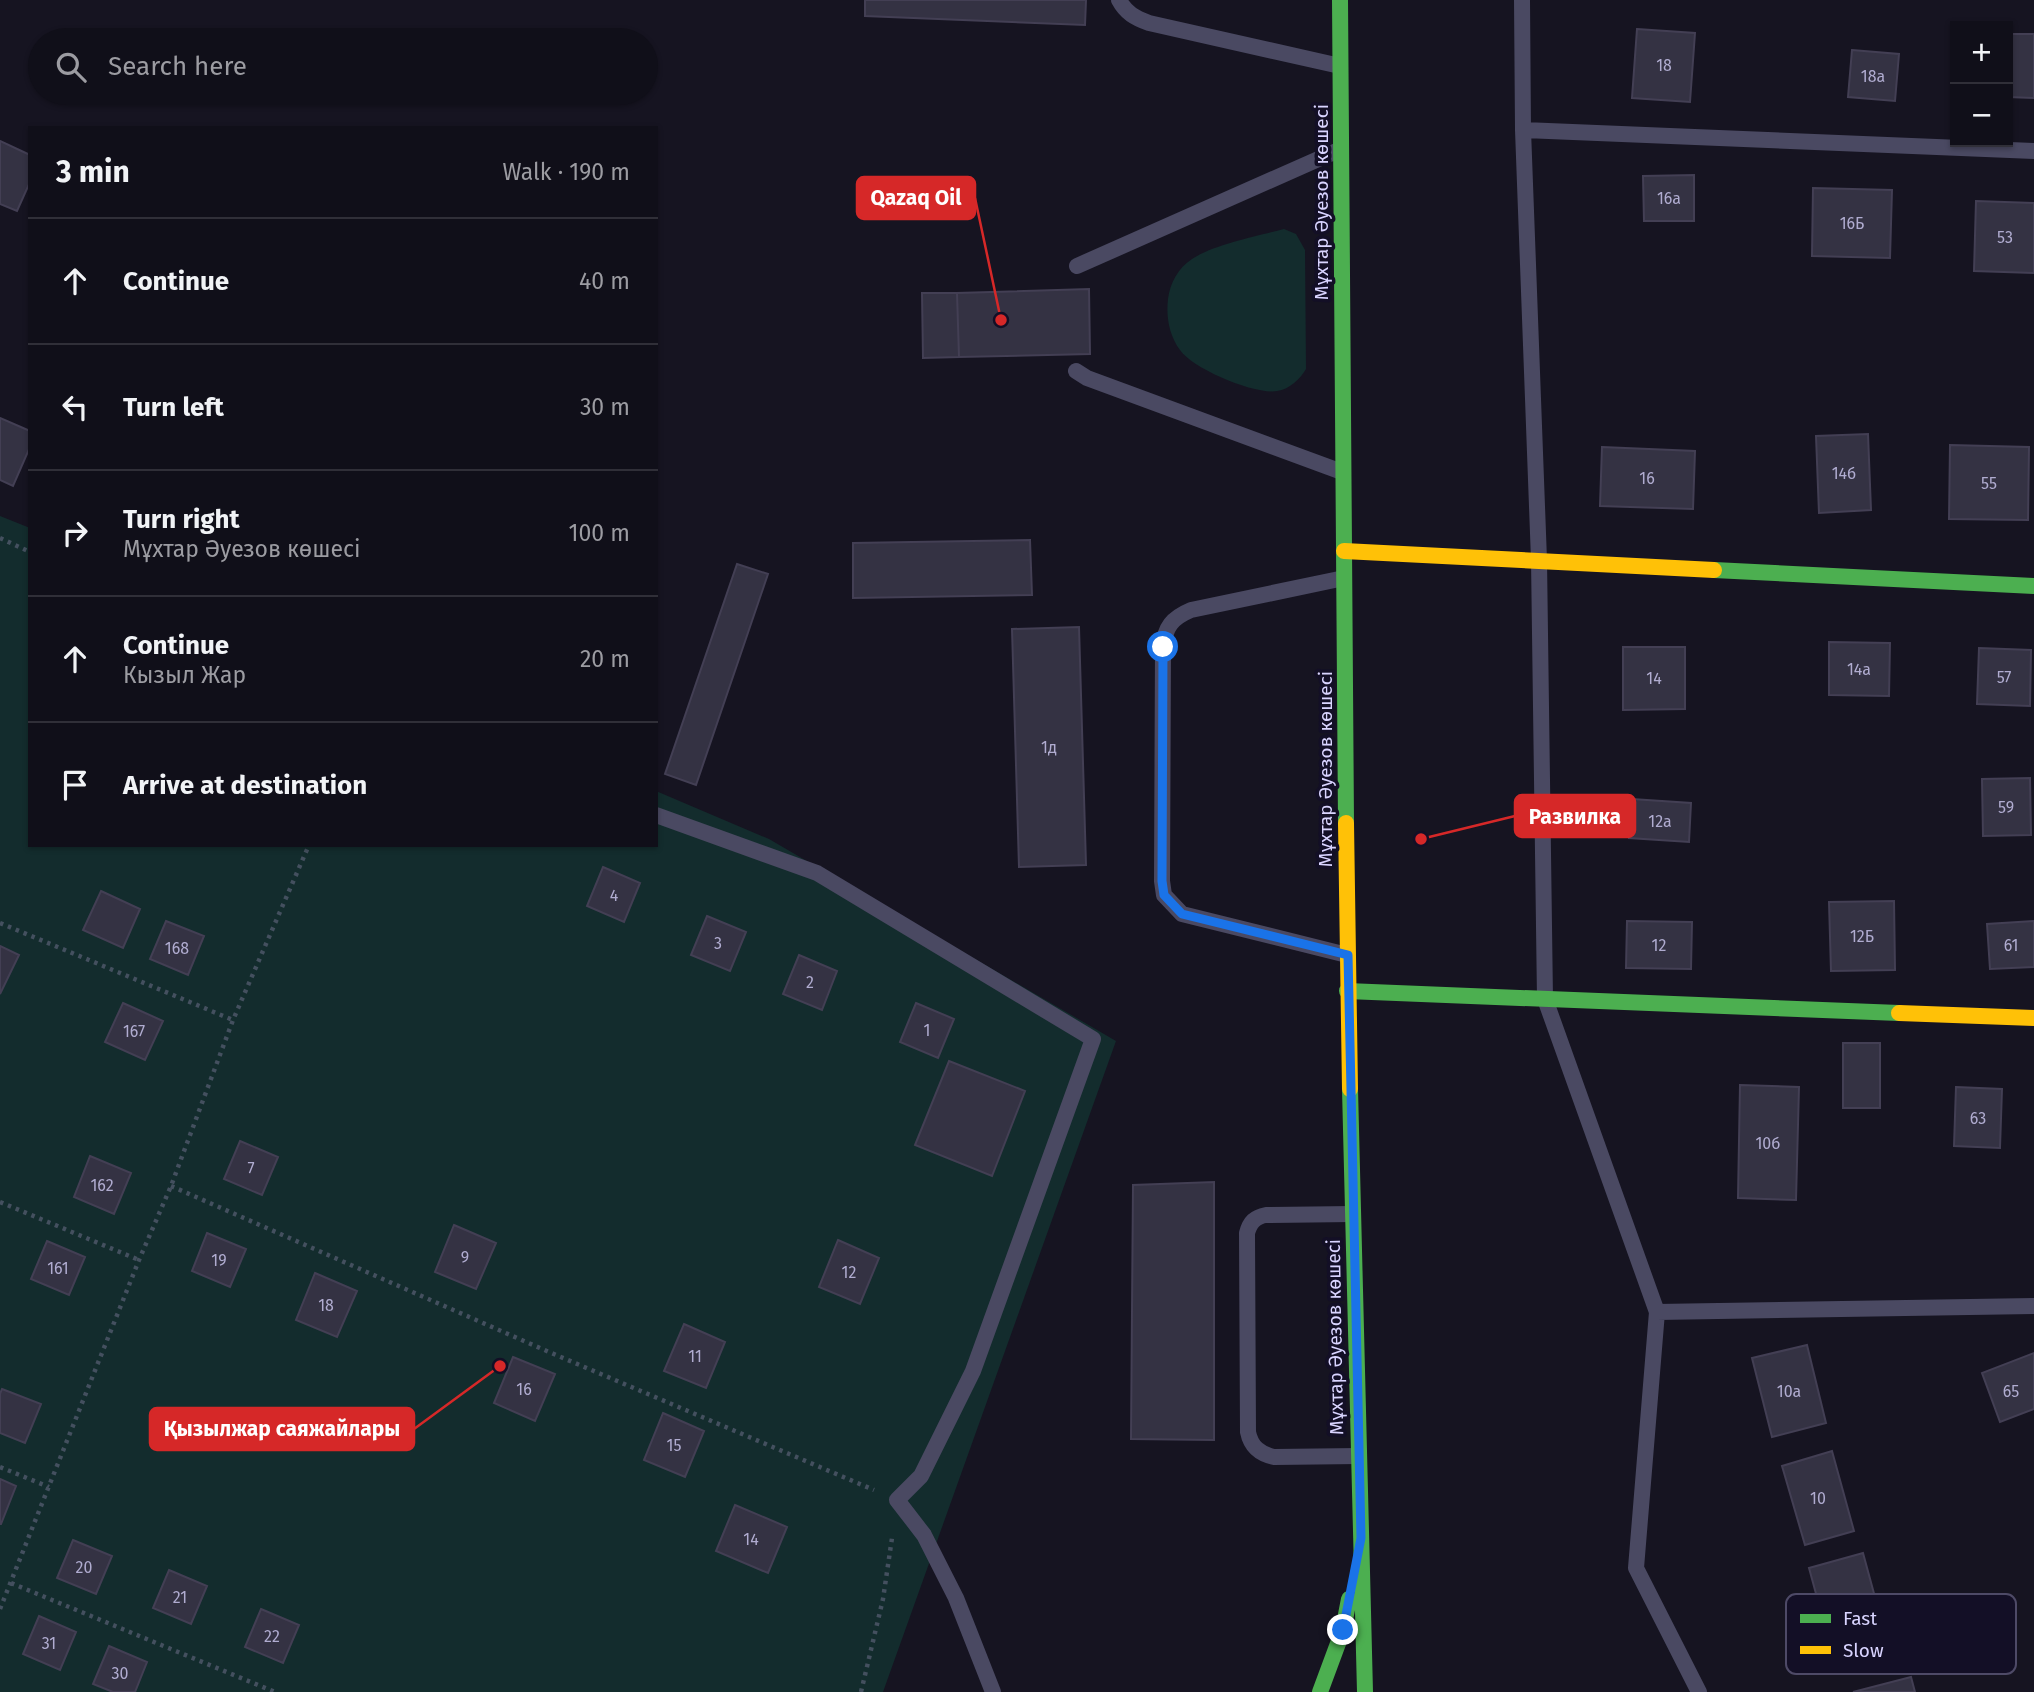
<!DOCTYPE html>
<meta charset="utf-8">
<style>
:root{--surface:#100f19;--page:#191822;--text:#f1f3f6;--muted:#9c9ca2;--line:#302f38}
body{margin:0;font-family:"Fira Sans",sans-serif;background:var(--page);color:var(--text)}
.controls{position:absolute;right:21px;top:21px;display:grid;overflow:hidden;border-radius:0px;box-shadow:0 2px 5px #0004}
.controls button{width:63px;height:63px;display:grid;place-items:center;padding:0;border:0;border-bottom:2px solid var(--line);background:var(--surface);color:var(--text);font:35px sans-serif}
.stop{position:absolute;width:21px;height:21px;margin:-16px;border:5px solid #1a73e8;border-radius:50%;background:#fff}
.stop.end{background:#1a73e8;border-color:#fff;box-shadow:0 2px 7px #0008}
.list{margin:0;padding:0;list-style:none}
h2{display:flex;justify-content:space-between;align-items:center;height:91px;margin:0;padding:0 28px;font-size:30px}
h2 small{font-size:23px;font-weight:400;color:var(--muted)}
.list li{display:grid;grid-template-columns:46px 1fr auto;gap:21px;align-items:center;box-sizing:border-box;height:126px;padding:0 28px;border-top:2px solid var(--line)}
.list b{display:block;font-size:26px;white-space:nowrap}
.list p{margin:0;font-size:23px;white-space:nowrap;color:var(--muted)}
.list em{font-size:23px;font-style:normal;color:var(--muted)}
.icon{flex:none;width:38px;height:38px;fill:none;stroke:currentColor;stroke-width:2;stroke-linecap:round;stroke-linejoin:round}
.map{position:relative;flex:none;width:2034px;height:1692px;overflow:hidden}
.search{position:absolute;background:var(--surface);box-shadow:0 2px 5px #0004;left:28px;top:28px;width:630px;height:77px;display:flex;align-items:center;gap:18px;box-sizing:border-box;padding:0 24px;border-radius:38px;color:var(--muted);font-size:26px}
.panel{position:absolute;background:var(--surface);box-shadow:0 2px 5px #0004;left:28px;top:126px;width:630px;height:721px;border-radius:0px}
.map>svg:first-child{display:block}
.green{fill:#132c2d}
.building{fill:#343243;stroke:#433f54;stroke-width:2}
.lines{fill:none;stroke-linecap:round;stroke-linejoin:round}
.path{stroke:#44505f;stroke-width:4.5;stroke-dasharray:3.5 5;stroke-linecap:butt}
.lane{stroke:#4a4962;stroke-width:16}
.fast{stroke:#4caf50;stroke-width:16}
.slow{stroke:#ffc107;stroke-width:16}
.route{stroke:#1a73e8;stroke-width:9}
.labels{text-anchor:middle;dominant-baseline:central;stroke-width:7;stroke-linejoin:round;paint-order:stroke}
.number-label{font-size:16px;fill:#b0acd0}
.street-label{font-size:19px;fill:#d9d4ff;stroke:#130f26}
.key{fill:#130f26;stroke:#4e4a67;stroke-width:2}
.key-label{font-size:19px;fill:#d9d4ff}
.leader{fill:none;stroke:#d62828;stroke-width:2.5}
.callout-dot{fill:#d62828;stroke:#130f26;stroke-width:2.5}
.callout{fill:#d62828;stroke:#d62828;stroke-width:2.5}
.callout-label{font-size:21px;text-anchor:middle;font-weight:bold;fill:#fff}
</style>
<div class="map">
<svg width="2034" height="1692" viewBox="0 0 2034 1692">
<rect width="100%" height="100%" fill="#161421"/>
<path class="green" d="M1284 229 1296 234 1305 250 1306 369C1300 379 1290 389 1277 391 1255 395 1193 369 1180 350 1169 335 1166 317 1168 299 1170 283 1178 268 1192 259 1213 245 1258 236 1284 229Z
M0 516 30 528V845H656V791L769 839 1116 1041 883 1692H0Z"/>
<path class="building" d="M865 0H1086L1085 25 865 16Z
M1637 29 1695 33 1690 102 1632 98Z
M2008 34H2034V98L2008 97Z
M1852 50 1899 54 1895 101 1848 97Z
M0 141 30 155V182L17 211 0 204Z
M1694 175V221H1644L1643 176Z
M1813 188 1892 190 1890 258 1812 256Z
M1976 201 2034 203V273L1974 271Z
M1089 289 1090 354 959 357 957 293Z
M922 293H957L959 357 923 358Z
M0 418 30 431V447L13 486 0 480Z
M1868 434 1871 510 1819 513 1816 436Z
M1950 445 2029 447 2028 520 1949 519Z
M1602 447 1695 451 1693 509 1600 506Z
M1030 540 1032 595 853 598V543Z
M737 564 768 574 696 785 665 774Z
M1079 627 1086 865 1019 867 1012 629Z
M1829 642 1890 643 1889 696 1829 695Z
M1623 647H1685V709L1623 710Z
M1979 648 2031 650 2030 706 1977 704Z
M2030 778 2031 835 1983 836 1982 779Z
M1632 799 1691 803 1689 842 1629 838Z
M603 867 640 883 624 922 587 906Z
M101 891 140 909 123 948 83 930Z
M1894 901 1895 970 1831 971 1829 902Z
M707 916 746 932 730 971 691 955Z
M166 921 204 936 188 975 150 959Z
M1627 921 1692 922 1691 969 1626 968Z
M2034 921V967L1990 969 1987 924Z
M0 946 19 955 0 994Z
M799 955 837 971 822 1010 783 994Z
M123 1003 163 1021 145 1060 105 1042Z
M916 1003 954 1019 938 1058 900 1042Z
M1843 1043H1880V1108H1843Z
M949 1061 1025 1091 992 1176 915 1145Z
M1740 1085 1799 1087 1796 1200 1738 1198Z
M1956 1087 2002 1089 2000 1148 1954 1146Z
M240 1141 278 1157 262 1195 224 1179Z
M90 1156 131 1173 114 1214 74 1197Z
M1214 1182V1440L1131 1439 1133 1185Z
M454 1225 496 1243 476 1289 435 1272Z
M207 1233 246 1249 230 1287 192 1271Z
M838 1240 879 1258 860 1304 819 1287Z
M47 1241 85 1257 69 1295 31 1279Z
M315 1273 357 1291 337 1337 296 1320Z
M684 1324 725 1342 706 1388 664 1371Z
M1807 1345 1826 1423 1772 1437 1752 1358Z
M2034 1353V1409L2000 1422 1982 1373Z
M513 1357 555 1374 535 1421 494 1403Z
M2 1389 41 1404 25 1443 0 1433V1394Z
M663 1413 704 1431 685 1477 644 1460Z
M1832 1451 1854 1531 1805 1545 1782 1466Z
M0 1479 16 1486 1 1524H0Z
M735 1505 787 1527 768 1573 716 1551Z
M73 1540 112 1556 96 1594 57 1578Z
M1863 1553 1885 1634 1831 1649 1809 1568Z
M169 1570 207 1586 191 1624 153 1608Z
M261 1609 299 1625 283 1663 245 1647Z
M39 1616 76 1632 60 1670 23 1654Z
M109 1646 147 1662 135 1692H113L93 1684Z
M1911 1677 1915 1692H1853Z"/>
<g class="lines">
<path class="path" d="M0 538 30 552
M0 923 233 1020
M171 1186 549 1352 874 1490
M0 1202 139 1260
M0 1467 49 1487
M11 1583 275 1692
M0 1609 139 1260 171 1186 233 1020 309 845
M861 1692 883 1599 892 1538"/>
<path class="lane" d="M1119 0C1126 13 1135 18 1149 23L1340 66
M1522 0 1523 130
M1077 266 1341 149
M1076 371 1087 378 1342 472
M1344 578 1191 610C1172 618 1165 627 1163 647L1162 881 1164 895 1182 914 1347 955
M656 815 817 873 1093 1039 973 1371 921 1476 897 1500 924 1535 956 1598 993 1692
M1353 1214 1266 1215C1255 1217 1250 1222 1247 1233L1248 1432C1251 1447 1260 1454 1274 1457L1359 1456
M1657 1312 2034 1306
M1699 1692 1636 1568 1657 1312 1545 999 1539 560 1523 130 2034 151"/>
<path class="fast" d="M1340 0 1346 823
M1714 570 2034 586
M1347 991 1899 1013
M1350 1089 1365 1692
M1320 1692 1343 1630 1349 1599"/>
<path class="slow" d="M1344 551 1714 570
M1346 823 1350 1089
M1899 1013 2034 1018"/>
</g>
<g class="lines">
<path class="route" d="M1163 647 1162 881 1164 895 1182 914 1348 955 1361 1538 1343 1630"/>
</g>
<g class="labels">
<g class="number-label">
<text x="1664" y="65">18</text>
<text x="1873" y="76">18а</text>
<text x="1669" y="198">16а</text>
<text x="1852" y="223">16Б</text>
<text x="2005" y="237">53</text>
<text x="1844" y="473">14б</text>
<text x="1647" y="478">16</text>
<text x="1989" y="483">55</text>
<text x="1859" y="669">14а</text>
<text x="2004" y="677">57</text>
<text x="1654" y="678">14</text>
<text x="1049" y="747">1д</text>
<text x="2006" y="807">59</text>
<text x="1660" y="821">12а</text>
<text x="614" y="895">4</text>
<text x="1862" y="936">12Б</text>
<text x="718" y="943">3</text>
<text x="1659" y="945">12</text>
<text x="2011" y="945">61</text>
<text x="177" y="948">168</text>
<text x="810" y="982">2</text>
<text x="927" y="1030">1</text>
<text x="134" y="1031">167</text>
<text x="1978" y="1118">63</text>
<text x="1768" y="1143">10б</text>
<text x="251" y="1168">7</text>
<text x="102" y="1185">162</text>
<text x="465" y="1257">9</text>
<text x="219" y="1260">19</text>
<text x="58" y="1268">161</text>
<text x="849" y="1272">12</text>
<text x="326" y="1305">18</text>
<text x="695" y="1356">11</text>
<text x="524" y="1389">16</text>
<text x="1789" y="1391">10а</text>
<text x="2011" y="1391">65</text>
<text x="674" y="1445">15</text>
<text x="1818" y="1498">10</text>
<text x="751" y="1539">14</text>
<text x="84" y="1567">20</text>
<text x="180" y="1597">21</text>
<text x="272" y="1636">22</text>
<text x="49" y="1643">31</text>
<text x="120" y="1673">30</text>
</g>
<g class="street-label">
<text transform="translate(1321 202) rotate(-90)">Мұхтар Әуезов көшесі</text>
<text transform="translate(1325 769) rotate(-90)">Мұхтар Әуезов көшесі</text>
<text transform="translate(1335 1337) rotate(-91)">Мұхтар Әуезов көшесі</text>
</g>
</g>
<rect x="1786" y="1594" width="230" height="80" rx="10" class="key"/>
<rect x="1800" y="1614" width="31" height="9" fill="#4caf50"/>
<rect x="1800" y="1646" width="31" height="8" fill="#ffc107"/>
<g class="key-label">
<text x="1843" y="1625">Fast</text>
<text x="1843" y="1657">Slow</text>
</g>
<path class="leader" d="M1001 320L975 198M1421 839L1515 816M500 1366L414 1429"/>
<g class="callout-dot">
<circle cx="1001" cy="320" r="7"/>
<circle cx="1421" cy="839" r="7"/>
<circle cx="500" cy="1366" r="7"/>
</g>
<g class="callout">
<rect x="857" y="177" width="118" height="42" rx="7"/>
<rect x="1515" y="795" width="120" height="42" rx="7"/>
<rect x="150" y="1408" width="264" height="42" rx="7"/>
</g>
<g class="callout-label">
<text x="916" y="205">Qazaq Oil</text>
<text x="1575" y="824">Развилка</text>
<text x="282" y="1436">Қызылжар саяжайлары</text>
</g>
</svg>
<div class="controls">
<button>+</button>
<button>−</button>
</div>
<div class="stop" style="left:1163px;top:647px"></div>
<div class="stop end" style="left:1343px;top:1630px"></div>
<div class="search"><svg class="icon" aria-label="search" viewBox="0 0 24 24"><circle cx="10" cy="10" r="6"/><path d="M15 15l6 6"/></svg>Search here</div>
<section class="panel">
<h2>3 min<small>Walk · 190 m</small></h2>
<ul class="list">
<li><svg class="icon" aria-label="ahead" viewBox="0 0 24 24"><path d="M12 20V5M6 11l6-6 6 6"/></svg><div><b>Continue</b></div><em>40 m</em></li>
<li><svg class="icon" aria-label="left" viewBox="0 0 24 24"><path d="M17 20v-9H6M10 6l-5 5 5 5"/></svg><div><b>Turn left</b></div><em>30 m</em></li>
<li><svg class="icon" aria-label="right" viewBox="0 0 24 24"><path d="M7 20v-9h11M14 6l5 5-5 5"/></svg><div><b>Turn right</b><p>Мұхтар Әуезов көшесі</p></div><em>100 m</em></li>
<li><svg class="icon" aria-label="ahead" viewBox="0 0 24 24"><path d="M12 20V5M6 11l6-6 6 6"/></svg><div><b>Continue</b><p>Кызыл Жар</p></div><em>20 m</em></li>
<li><svg class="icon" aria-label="arrive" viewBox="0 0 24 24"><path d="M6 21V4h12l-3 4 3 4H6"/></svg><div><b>Arrive at destination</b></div></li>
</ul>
</section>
</div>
